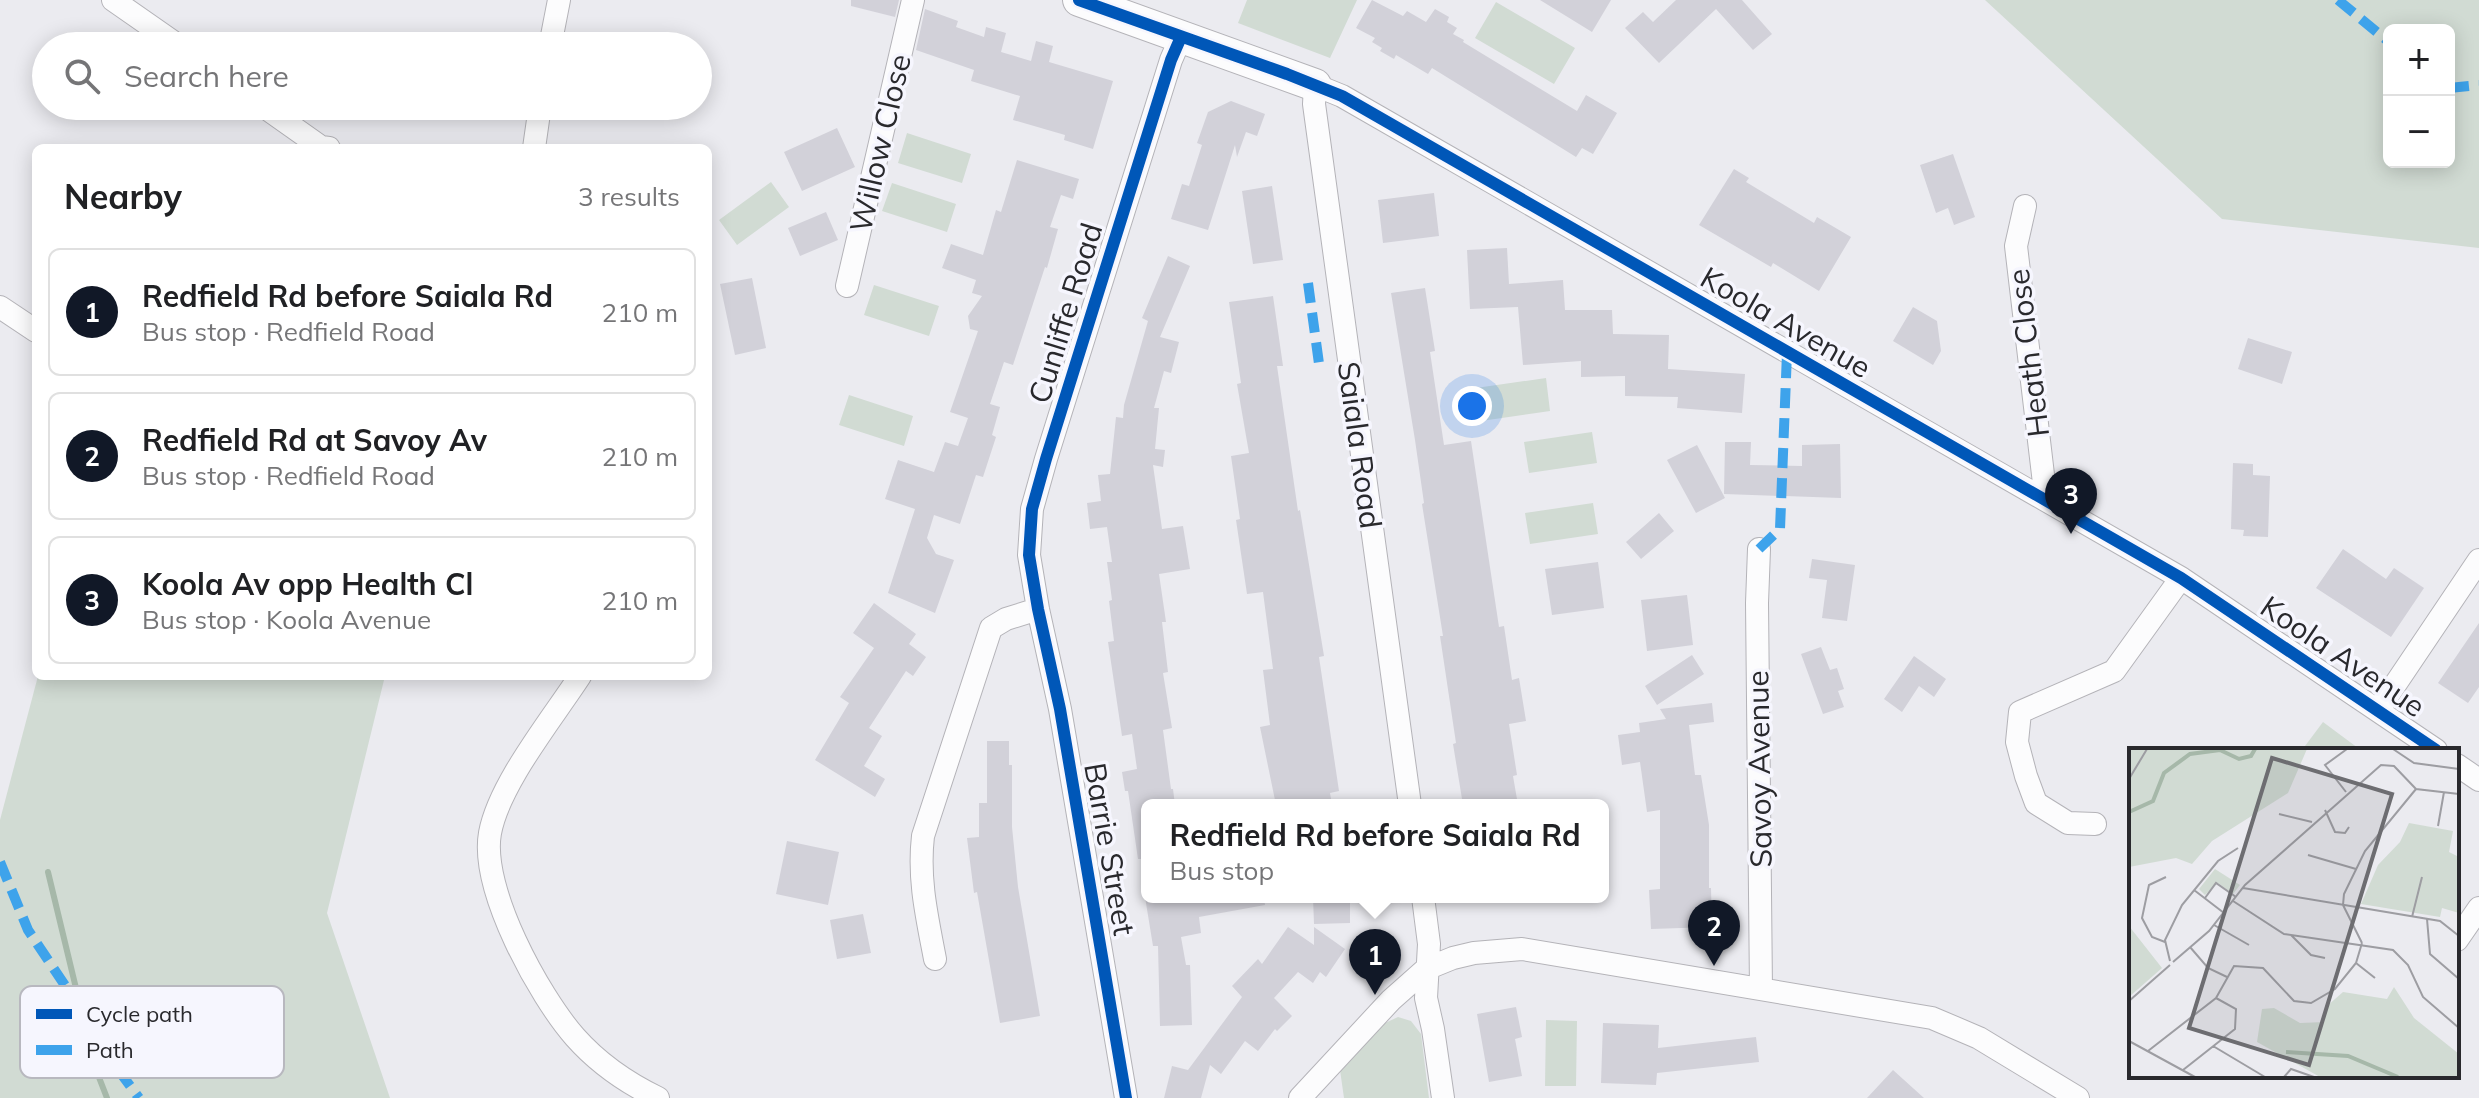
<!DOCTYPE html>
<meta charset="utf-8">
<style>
:root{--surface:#fff;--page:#f6f6f6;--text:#202124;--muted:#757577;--line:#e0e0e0;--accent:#111827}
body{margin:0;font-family:Mulish,sans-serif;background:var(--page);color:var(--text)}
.controls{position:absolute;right:24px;top:24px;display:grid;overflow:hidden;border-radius:12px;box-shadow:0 4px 20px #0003}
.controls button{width:72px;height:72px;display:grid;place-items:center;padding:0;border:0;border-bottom:2px solid var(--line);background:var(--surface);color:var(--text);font:40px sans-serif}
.you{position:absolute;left:1472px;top:406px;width:28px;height:28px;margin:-20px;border:6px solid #fff;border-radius:50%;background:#1a73e8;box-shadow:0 0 0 12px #1a73e833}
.badge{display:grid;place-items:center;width:52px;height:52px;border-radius:50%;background:var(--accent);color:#fff;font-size:26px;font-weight:700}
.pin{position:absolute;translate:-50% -66px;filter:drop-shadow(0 2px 4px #0008)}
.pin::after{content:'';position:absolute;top:42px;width:28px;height:24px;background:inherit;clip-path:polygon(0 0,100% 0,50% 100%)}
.popup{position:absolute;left:1141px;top:799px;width:468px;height:104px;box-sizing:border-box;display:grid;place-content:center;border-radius:12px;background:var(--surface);filter:drop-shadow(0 2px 6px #0005);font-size:26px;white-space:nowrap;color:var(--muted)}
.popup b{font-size:30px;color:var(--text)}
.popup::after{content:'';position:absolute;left:50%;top:100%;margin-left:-16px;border:16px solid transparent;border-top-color:var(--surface)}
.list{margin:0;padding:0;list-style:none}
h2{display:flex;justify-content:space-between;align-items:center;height:104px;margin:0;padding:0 32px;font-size:34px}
h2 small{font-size:26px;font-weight:400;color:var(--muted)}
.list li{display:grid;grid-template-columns:52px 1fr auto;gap:24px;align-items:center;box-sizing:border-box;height:128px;margin:0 16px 16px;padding:0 16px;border:2px solid var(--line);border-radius:12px}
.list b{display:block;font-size:30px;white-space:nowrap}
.list p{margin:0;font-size:26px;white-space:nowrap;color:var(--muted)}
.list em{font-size:26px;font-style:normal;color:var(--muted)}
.icon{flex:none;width:44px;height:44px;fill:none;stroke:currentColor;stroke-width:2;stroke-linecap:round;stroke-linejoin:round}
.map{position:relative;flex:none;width:2479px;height:1098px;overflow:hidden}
.search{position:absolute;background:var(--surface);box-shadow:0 4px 20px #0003;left:32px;top:32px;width:680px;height:88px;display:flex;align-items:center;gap:20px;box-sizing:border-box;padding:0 28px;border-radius:44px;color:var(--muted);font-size:30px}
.panel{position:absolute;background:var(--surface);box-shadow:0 4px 20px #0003;left:32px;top:144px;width:680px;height:536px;border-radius:12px}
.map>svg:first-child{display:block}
.green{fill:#d1dbd3;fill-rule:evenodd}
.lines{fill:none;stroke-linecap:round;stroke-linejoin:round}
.stream{stroke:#a6b8a9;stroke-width:6}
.building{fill:#d2d1d9}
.street-casing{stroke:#b4b3b8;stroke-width:24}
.secondary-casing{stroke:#b4b3b8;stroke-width:34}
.street{stroke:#fcfcfd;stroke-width:22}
.secondary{stroke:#fcfcfd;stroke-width:32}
.quiet{stroke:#3ea3eb;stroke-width:10;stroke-dasharray:20 10;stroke-linecap:butt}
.cycleway-casing{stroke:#f6f6fe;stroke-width:17}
.cycleway{stroke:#0057b8;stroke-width:12}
.labels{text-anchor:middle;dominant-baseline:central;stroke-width:7;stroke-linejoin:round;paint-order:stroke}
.street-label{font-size:30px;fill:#29292d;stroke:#f6f6fe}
.inset-river{fill:none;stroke:#a6b8a9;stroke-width:4}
.inset-road{fill:none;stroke:#9d9da2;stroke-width:2}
.view{fill:#6d6d71;fill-opacity:0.15;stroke:#6d6d71;stroke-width:4}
.inset-edge{fill:none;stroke:#29292d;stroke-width:4}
.key{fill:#f6f6fe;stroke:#b8b8bf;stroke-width:2}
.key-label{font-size:22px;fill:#29292d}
</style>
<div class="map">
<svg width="2479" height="1098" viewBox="0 0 2479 1098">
<rect width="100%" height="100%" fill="#ebebf0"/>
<path class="green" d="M1247 0H1357L1330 58 1238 23Z
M1985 0H2479V248L2222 219ZM2389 30H2449V162H2389Z
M1496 2 1575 48 1554 84 1475 38Z
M907 133 971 154 962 183 898 163Z
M771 182 789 207 737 245 719 220Z
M892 183 956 204 947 232 882 211Z
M874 285 939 306 929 336 864 315Z
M1546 378 1550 411 1481 421 1476 388Z
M849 395 913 416 904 446 839 425Z
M1592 432 1597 463 1529 473 1524 442Z
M1593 503 1598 534 1530 544 1525 513Z
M38 676H385L327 913 390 1098H0V820Z
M2323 722 2358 748 2356 750H2302Z
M1398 1017 1411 1021 1421 1034 1429 1098H1344L1340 1070 1383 1024Z
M1546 1020 1577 1021 1576 1086H1545Z"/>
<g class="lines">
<path class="stream" d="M48 872 95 1067 107 1098"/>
</g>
<path class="building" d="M851 0H899L895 17 851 6Z
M1372 0 1403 16 1407 11 1426 22 1435 9 1449 17 1447 22 1457 28 1453 34 1464 40 1463 42 1577 111 1586 95 1617 113 1593 154 1582 148 1576 157 1432 68 1428 74 1396 55 1394 59 1380 51 1382 48 1372 42 1375 38 1356 28Z
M1540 0H1611L1592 32Z
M1676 0H1742L1772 34 1753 50 1716 9 1659 63 1625 28 1643 12 1653 22Z
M925 9 958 21 956 27 984 37 986 27 1006 33 1001 52 1031 61 1036 41 1053 46 1049 62 1113 81 1093 149 1064 140 1065 135 1013 120 1020 96 971 81 974 70 916 50Z
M1231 101 1265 114 1257 136 1246 132 1237 157 1235 145 1208 230 1171 219 1182 184 1189 186 1202 145 1197 143 1208 112Z
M837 128 855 167 802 191 784 152Z
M1953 154 1975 217 1954 225 1948 208 1936 213 1920 165Z
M1017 160 1079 179 1073 199 1061 195 1050 227 1058 229 1047 268 1045 267 1013 365 1004 362 990 404 1000 407 992 435 996 437 983 477 976 475 960 524 934 515 927 538 936 554 954 560 935 613 888 593 915 509 885 499 898 460 934 472 945 442 958 446 968 418 950 412 978 331 970 329 968 316 982 296 972 293 976 280 942 268 951 244 983 255 996 210 1001 212Z
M1734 169 1749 178 1746 182 1814 223 1817 217 1851 237 1819 291 1773 263 1771 267 1699 225Z
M1272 186 1283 260 1253 264 1242 191Z
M1434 193 1439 236 1383 243 1378 200Z
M826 212 838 240 800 256 788 228Z
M1507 248 1509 284 1563 280 1565 310H1612L1613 334 1669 335 1668 369 1745 374 1742 413 1677 408 1678 397 1625 396V376L1581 377V361L1523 365 1518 307 1470 309 1467 250Z
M1168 256 1190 266 1160 337 1179 342 1171 373 1164 371 1154 408H1159L1155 449 1165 450 1163 467 1153 465 1162 529 1183 526 1190 569 1159 574 1166 622H1162L1168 672 1163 673 1172 728 1163 730 1171 789H1173L1175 805H1147V859H1138L1128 791H1125L1122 772 1137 769 1132 734 1122 736 1108 642 1114 641 1109 601 1112 600 1107 562H1112L1107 527 1090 529 1087 503 1101 501 1098 475 1110 474 1116 417 1123 418 1124 405 1148 321 1142 318Z
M752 278 766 348 735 355 720 284Z
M1425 288 1435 351 1430 352 1444 445 1471 441 1499 627 1504 626 1512 680 1519 678 1526 721 1509 724 1517 775 1513 776 1518 805H1463L1453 744 1456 743 1440 636H1443L1422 504 1424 503 1415 440 1391 293Z
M1273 296 1283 366H1277L1298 511 1300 510 1324 656 1319 657 1339 791 1330 793 1332 805H1276L1260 727 1270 725 1263 670 1273 669 1263 592 1247 594 1236 520 1240 519 1231 456 1249 453 1237 384 1241 383 1229 302Z
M1913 307 1937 321 1941 351 1933 365 1893 341Z
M2248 338 2292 352 2282 384 2238 369Z
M1725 442H1751L1750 465 1802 466V445L1840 444 1841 498 1724 494Z
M1697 445 1725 498 1696 513 1667 460Z
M2233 463 2253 464V475L2270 476 2268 537 2243 536 2244 530 2231 529Z
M1659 513 1674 531 1641 559 1626 542Z
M2343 549 2386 579 2394 568 2424 588 2391 637 2316 588Z
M1812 559 1855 565 1847 621 1822 618 1827 580 1809 578Z
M1598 562 1604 608 1552 615 1545 569Z
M1687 595 1693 645 1647 651 1641 600Z
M874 603 916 634 909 644 926 657 913 676 906 671 869 728 882 736 864 766 885 779 875 797 815 760 849 703 840 697 874 648 853 633Z
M2479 623V687L2468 703 2438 683Z
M1821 647 1830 670 1837 668 1844 689 1838 691 1844 707 1823 714 1801 654Z
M1692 655 1704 674 1657 705 1645 686Z
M1914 656 1946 679 1934 697 1919 686 1902 712 1884 699Z
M1712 703 1714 722 1689 725 1695 775H1701L1709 825V888H1711L1712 927 1651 929 1649 890 1660 889V810L1647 812 1640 762 1622 765 1618 735 1640 732 1639 723 1666 719 1660 709Z
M987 741H1009V765H1012V827L1018 887 1040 1016 1000 1023 977 892 974 893 967 838 979 837V803H987Z
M787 841 839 852 828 905 776 894Z
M1145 897H1264L1265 905 1199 917 1201 933 1181 937 1186 965H1190L1192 1025 1160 1026 1158 946H1153Z
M1313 897H1350V923L1314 924Z
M863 914 871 953 837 959 830 920Z
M1288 927 1314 945V927L1345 949 1326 977 1320 972 1313 983 1298 972 1274 998 1292 1016 1277 1031 1275 1029 1258 1051 1245 1041 1221 1074 1210 1065 1201 1098H1164L1172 1066 1188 1070 1242 997 1232 986 1258 959 1262 964Z
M1516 1007 1522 1037 1515 1039 1522 1076 1489 1082 1477 1014Z
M1603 1023 1659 1025 1658 1048 1756 1037 1759 1062 1657 1073 1656 1085 1601 1083Z
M1893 1070 1924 1098H1867Z"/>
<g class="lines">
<defs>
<path id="street" d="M113 0 179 46
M550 46 559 0
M263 106 321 147 329 148
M534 148 540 106
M2025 206 2016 246 2046 500
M847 286 913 0
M0 307 36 331
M1759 549 1757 603 1761 989
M580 676C552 719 499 784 490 833 480 889 539 996 575 1037 598 1063 627 1083 658 1098
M2378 710 2479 560
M2457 765 2479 780
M1410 805 1314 104 1315 85 1342 96 2181 578 2436 750
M2095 824 2068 823 2036 803 2026 776 2017 742 2020 712 2114 671 2181 578
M1423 897 1429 944 1426 998 1433 1029 1443 1098
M2457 940 2479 908
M935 959C927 917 918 879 923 836L991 628 1006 619 1038 609
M1126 1098 1060 709 1038 609 1029 555 1032 509 1046 459 1171 60 1181 37
M1300 1098 1391 1000 1426 969 1453 958 1474 953 1522 949 1932 1018 1979 1038 2078 1098"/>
<path id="secondary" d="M1079 0 1315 85"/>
</defs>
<use href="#street" class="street-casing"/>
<use href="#secondary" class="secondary-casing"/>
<use href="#street" class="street"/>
<use href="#secondary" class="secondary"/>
<path class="quiet" d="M2338 0 2389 42
M2449 88 2479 85
M1308 283 1320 371
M1759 549 1780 529 1787 353
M0 862 28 930 80 1008 111 1060 139 1098"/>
<defs>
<path id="cycleway" d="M1079 0 1287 74 1342 96 2181 578 2436 750
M1126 1098 1060 709 1038 609 1029 555 1032 509 1046 459 1171 60 1181 37"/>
</defs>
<use href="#cycleway" class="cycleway-casing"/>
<use href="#cycleway" class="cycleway"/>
</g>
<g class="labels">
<g class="street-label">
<text transform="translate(880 143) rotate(-77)">Willow Close</text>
<text transform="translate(1065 313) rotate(-73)">Cunliffe Road</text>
<text transform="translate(1786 322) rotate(30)">Koola Avenue</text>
<text transform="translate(2028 353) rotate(-97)">Heath Close</text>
<text transform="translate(1360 445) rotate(82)">Saiala Road</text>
<text transform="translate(2343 656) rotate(34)">Koola Avenue</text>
<text transform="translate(1759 769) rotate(-91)">Savoy Avenue</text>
<text transform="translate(1110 849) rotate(80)">Barrie Street</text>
</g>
</g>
<g transform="translate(2129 748)">
<rect width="330" height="330" fill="#ebebf0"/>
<path d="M0 1H178L159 45 83 93 63 116 47 110 0 119ZM280 75 324 83 320 104 330 109V165L313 160 311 169 232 156 249 117 271 94ZM86 121 111 137 104 146 89 135 76 147 70 141ZM0 178 33 220 0 249ZM265 239 285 270 330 306V329H191L128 294 133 261 145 260 171 275 195 274 198 258 214 244 258 251Z" fill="#d1dbd3"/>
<path class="inset-river" d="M0 64 24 53 35 25 61 6 91 2 110 11 122 8 126 1M157 304 219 308 269 329"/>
<path class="inset-road" d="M264 1 285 15 330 21M0 31 18 1M217 44 196 17 218 1M196 62 206 84 216 85 220 79M150 66 183 74M309 78 315 44M179 107 227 121M114 140 311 173 330 188M65 142 95 165M76 150 87 135 107 149M104 153 155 186 264 202 279 217 294 249 330 280M283 169 293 129M298 171 301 206 330 231M85 177 120 197M162 187 182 207 196 210M36 194 23 189 13 170 20 137 37 129M233 195 214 157 215 146 236 103 287 41M61 199 79 220 98 229M41 213 36 192 53 157 89 113 109 100M44 214 80 183 116 137 252 17 265 18 287 41 330 46M227 215 246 230M0 253 41 217M0 293 66 329M84 298 136 329M19 303 87 250 105 218 134 220 165 253 182 255 206 241 227 215 233 195M54 322 106 281 107 261 87 250M155 329 162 321 185 329"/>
<path class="view" d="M143 10 263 46 180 317 60 280Z"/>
<rect width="330" height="330" class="inset-edge"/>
</g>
<rect x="20" y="986" width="264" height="92" rx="12" class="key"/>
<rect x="36" y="1009" width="36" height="10" fill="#0057b8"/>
<rect x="36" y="1045" width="36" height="10" fill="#3ea3eb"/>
<g class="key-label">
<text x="86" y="1022">Cycle path</text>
<text x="86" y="1058">Path</text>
</g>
</svg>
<div class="controls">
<button>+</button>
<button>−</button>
</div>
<div class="you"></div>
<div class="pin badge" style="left:1375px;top:995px">1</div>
<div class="popup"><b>Redfield Rd before Saiala Rd</b>Bus stop</div>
<div class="pin badge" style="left:1714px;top:966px">2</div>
<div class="pin badge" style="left:2071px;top:534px">3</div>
<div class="search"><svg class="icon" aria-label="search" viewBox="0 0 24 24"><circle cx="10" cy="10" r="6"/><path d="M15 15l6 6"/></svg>Search here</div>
<section class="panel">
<h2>Nearby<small>3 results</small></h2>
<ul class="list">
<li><span class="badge">1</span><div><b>Redfield Rd before Saiala Rd</b><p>Bus stop · Redfield Road</p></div><em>210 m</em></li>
<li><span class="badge">2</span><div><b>Redfield Rd at Savoy Av</b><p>Bus stop · Redfield Road</p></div><em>210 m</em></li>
<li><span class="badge">3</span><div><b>Koola Av opp Health Cl</b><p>Bus stop · Koola Avenue</p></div><em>210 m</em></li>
</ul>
</section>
</div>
